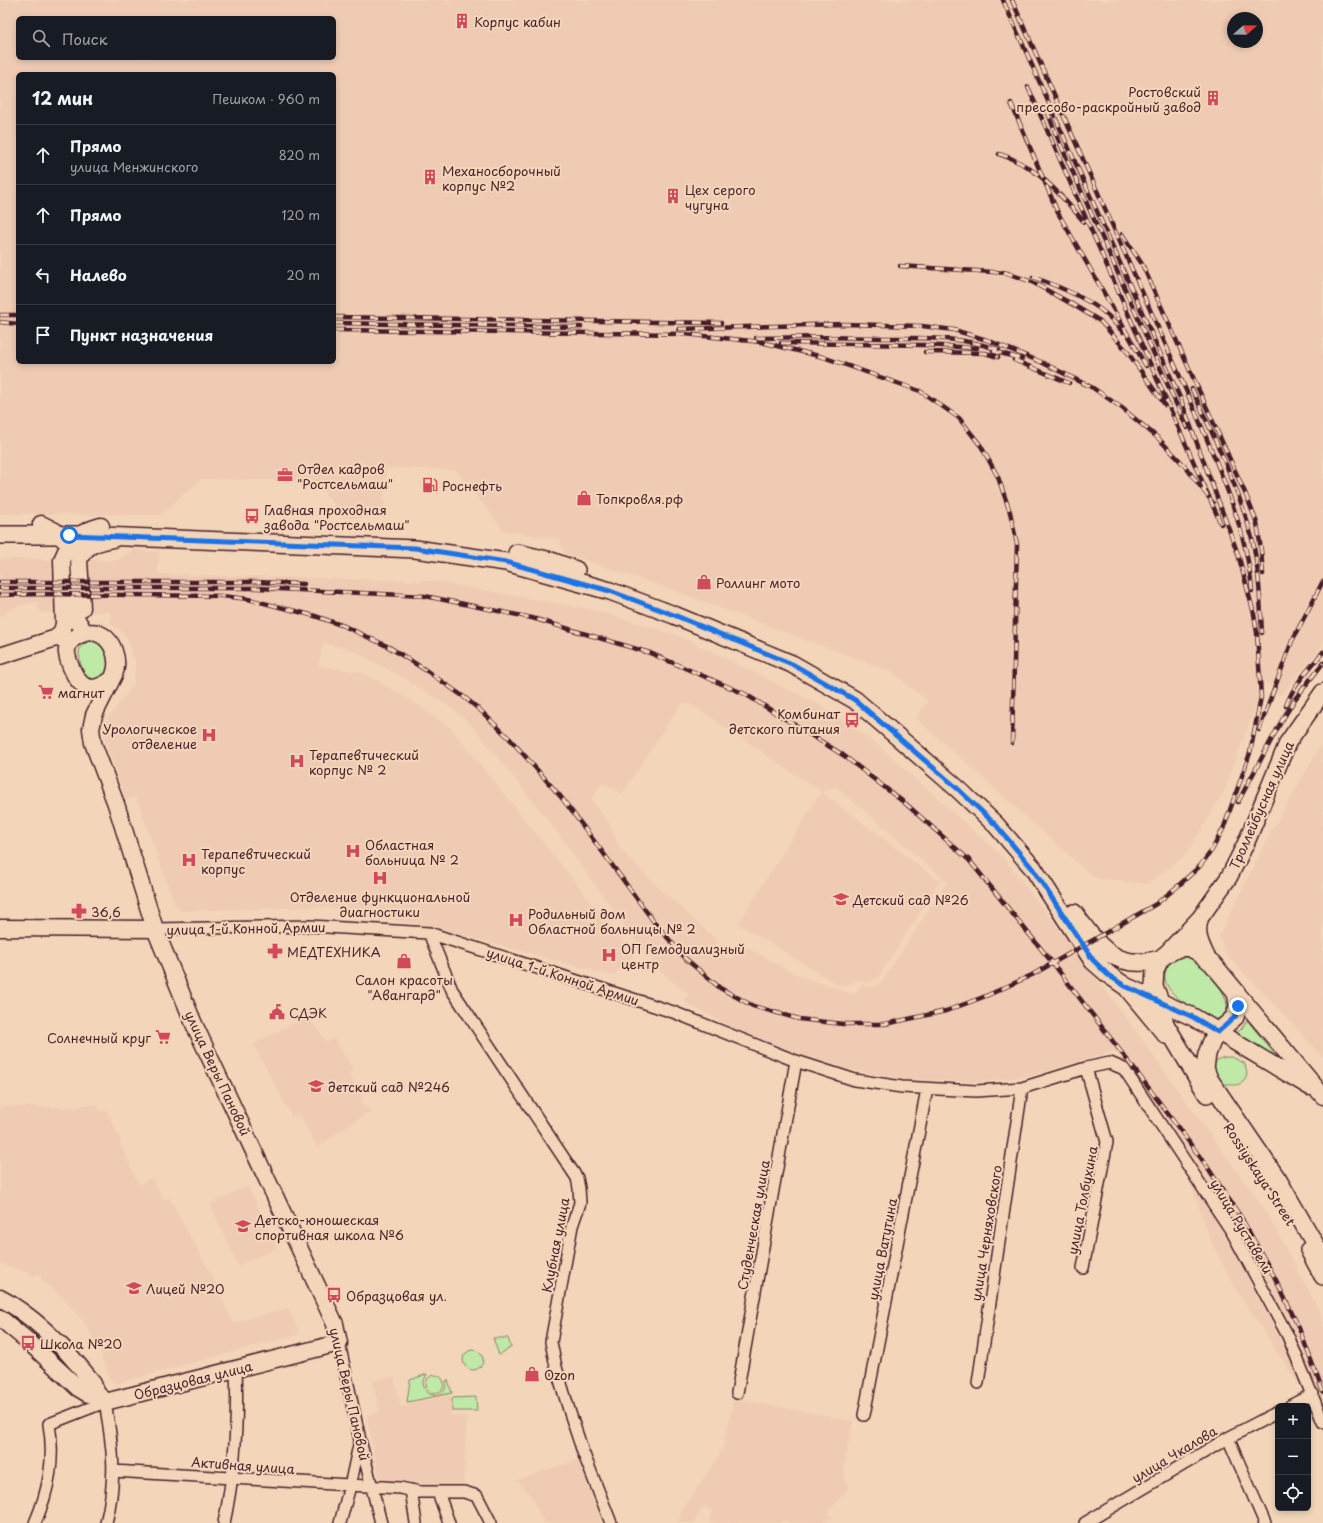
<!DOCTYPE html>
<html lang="ru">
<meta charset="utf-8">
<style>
:root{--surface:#171b24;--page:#20242c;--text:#f1f3f6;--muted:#9ea1a6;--line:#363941}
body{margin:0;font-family:"Playpen Sans",sans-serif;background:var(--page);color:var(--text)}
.controls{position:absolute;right:12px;bottom:12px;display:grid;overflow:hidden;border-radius:6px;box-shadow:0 2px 6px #0003}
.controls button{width:36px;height:36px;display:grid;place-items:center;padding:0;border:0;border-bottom:1px solid var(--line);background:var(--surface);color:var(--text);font:20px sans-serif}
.compass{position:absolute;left:1227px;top:12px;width:36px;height:36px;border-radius:50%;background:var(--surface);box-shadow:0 2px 6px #0003;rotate:70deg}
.stop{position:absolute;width:12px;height:12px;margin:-9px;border:3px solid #1a73e8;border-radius:50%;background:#fff}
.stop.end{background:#1a73e8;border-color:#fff;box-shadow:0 1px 4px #0008}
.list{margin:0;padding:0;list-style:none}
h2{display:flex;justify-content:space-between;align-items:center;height:52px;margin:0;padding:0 16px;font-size:17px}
h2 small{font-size:13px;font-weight:400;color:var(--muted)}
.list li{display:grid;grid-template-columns:26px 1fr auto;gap:12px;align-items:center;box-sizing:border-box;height:60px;padding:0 16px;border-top:1px solid var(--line)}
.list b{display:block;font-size:15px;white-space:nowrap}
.list p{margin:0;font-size:13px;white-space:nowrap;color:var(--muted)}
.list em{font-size:13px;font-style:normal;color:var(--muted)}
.icon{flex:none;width:22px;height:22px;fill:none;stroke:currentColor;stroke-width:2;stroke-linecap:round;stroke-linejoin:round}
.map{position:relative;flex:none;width:1323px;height:1523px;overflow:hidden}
.search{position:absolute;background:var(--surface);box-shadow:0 2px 6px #0003;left:16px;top:16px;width:320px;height:44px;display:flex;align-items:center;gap:10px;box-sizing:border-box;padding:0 14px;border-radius:6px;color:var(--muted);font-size:15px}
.panel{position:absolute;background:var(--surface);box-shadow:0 2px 6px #0003;left:16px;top:72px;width:320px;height:292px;border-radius:6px}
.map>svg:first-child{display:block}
.built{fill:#f0cbb3;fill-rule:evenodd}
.green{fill:#bfe9a6;stroke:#848468}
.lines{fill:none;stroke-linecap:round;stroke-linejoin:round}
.street-casing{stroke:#4a1f2b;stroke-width:14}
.secondary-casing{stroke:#4a1f2b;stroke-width:19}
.primary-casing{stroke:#4a1f2b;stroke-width:20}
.street{stroke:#f3d6b9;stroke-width:11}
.secondary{stroke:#f3d6b9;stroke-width:16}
.primary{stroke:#f3d6b9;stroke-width:17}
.rail-casing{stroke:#4a1f2b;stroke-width:4.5}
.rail{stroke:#f3d6b9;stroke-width:3;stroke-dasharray:9;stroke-linecap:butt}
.route{stroke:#1a73e8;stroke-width:5}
.labels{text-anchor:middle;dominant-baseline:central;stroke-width:4;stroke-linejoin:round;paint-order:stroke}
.poi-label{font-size:13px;fill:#4a1f2b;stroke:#f3d6b9;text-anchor:start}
.street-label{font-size:13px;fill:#4a1f2b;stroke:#f3d6b9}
</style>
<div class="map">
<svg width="1323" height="1523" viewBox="0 0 1323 1523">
<rect width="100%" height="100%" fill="#f3d6b9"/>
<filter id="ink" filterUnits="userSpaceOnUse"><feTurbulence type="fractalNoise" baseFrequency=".025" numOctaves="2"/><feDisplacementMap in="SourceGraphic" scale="8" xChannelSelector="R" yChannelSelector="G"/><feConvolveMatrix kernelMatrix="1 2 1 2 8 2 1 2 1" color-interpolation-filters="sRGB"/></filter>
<g filter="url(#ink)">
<path class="built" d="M0 0H1323V646L1280 696 1265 682 1224 792 1186 855 1148 884 1094 878 916 718 928 701 893 673 859 659 813 643 675 591 564 553 559 539 504 531 456 470 386 468 384 512 378 518H345L314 481 202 479 161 515 0 514ZM18 18H334V58H18ZM1233 18H1257V42H1233ZM18 74H334V362H18Z
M134 549 159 552 158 574 432 581 595 610 680 636 820 705 877 744 1002 856 1068 941 1083 963 1108 993 1268 1214 1323 1318V1421L1318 1407 1303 1391 1238 1293 1212 1244 1171 1129 1115 1051 1031 1076 981 1082 899 1079 839 1068 808 1059 764 1043 736 1030 684 1002 689 994 680 989 660 971 634 939 551 824 474 728 460 715 447 705 395 673 353 651 323 643 318 666 361 672 404 696 451 728 634 955 613 976 431 927 324 907 182 911 175 905 136 797 126 801 105 742 104 735 105 722 134 684 135 661 129 641 120 630 110 624V612L41 613 37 602 12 608 0 617V559L118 560ZM682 703 692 705 821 792 738 924 841 987 860 980 868 983 878 978 940 881 822 792 836 787 872 817 947 882 879 985 877 984 874 987 869 985 867 987 863 984 853 994 795 974 739 943 731 958 707 954 718 941 653 882 621 850 609 823 592 800V798L603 782 622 794Z
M1323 741V1057L1225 953 1219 936 1266 841Z
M308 1016 327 1042 334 1038 354 1070 349 1074 363 1099 361 1103 371 1111 317 1147 299 1114 292 1117 253 1044Z
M83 1105H97L100 1111 106 1109 121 1141 120 1143 139 1185 151 1178 165 1200 169 1197 214 1279 233 1323 288 1308 300 1334 115 1384 110 1380 100 1351 89 1331 79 1316 61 1296 40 1279 42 1276 37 1274 35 1276 0 1263V1106L76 1108Z
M248 1186 277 1248 238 1266 210 1204Z
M394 1376 401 1407 410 1405V1402L451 1395V1415L467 1417 463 1488 381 1486 366 1416 380 1412 372 1381Z
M734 1398 853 1421 844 1467 848 1490 828 1511 832 1517 823 1523H791L785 1520 779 1523H709L711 1510 703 1506 694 1523H677L681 1516 680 1514 722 1450Z
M579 1459 602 1523H544L531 1496 517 1480Z"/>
<path class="green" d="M90 641C104 643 111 660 108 673L98 680C93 679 89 679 86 675 82 670 77 655 80 648 82 644 86 643 90 641Z
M1185 957C1202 959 1228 992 1227 1008 1224 1017 1218 1021 1209 1019 1194 1009 1155 990 1167 968 1171 960 1178 958 1185 957Z
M1247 1020 1276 1056 1275 1057 1235 1035 1242 1028Z
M1227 1057H1232L1244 1063C1255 1085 1231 1091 1217 1079 1214 1067 1211 1059 1227 1057Z
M493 1338H508L511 1347 499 1355Z
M463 1360a10 10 0 1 1 20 0a10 10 0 1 1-20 0Z
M427 1374 423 1383C426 1401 448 1398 446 1381L448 1380 452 1393 407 1402 410 1380Z
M426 1384a9 9 0 1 1 18 0a9 9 0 1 1-18 0Z
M476 1397 477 1411H452V1398Z"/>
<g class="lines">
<defs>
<path id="street" d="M155 929 310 926 429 933 673 1012 796 1061 855 1080 902 1087 976 1091 1022 1088 1086 1068 1110 1063 1124 1069 1232 1232 1288 1336 1323 1422
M429 933 452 990 577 1178 579 1188 580 1203 572 1226 551 1342 556 1367 570 1413 583 1452 611 1523
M1083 1268 1107 1142 1086 1068
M339 1343 360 1440 381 1523
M978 1383 1022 1088
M737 1393 796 1061
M1290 1406 1313 1394
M864 1415 927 1089
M1228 1438 1265 1523
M113 1471 400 1488 420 1492H464L477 1496 491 1523
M411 1490 416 1523
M438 1492 449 1523
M35 1523C49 1490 55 1459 49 1424L105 1402C113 1447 117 1478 106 1523
M224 1523C235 1472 238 1421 236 1369
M340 1523 350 1486 359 1445
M1085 1523 1228 1438 1278 1412"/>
<path id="secondary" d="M41 524C49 528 58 531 63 539
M73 594 74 615 85 633
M82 608 79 560C85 545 98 542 113 539
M56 638 62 631 64 624 62 560C70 539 80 532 101 526
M0 656 56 638 66 640
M1200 918C1195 936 1201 944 1208 960
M0 928 155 929
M1165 955 1200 918 1229 877 1246 843 1288 742 1323 692
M1236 992 1323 1096
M1218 1032 1310 1087
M0 1298C34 1316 66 1349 90 1379 94 1383 94 1389 97 1393 99 1396 102 1399 105 1402L339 1343 335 1324 194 1024 155 929 116 804 93 743 91 729 94 715 114 675C120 660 113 638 97 633 87 630 69 637 67 649 66 655 69 662 71 667 80 689 91 694 111 680
M0 1318 29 1342 78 1388 88 1394H97"/>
<path id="primary" d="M0 535H78L415 549 506 562 610 591 674 615 792 664 855 700 958 789 996 825 1033 868 1093 961 1109 975 1125 986 1193 1017 1218 1032
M517 553 551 561 576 570
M1074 913C1098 946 1116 972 1160 959
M1128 989 1166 1035
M1207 1094 1165 1024 1160 1001 1154 986 1155 970 1160 959 1165 955 1178 948 1189 947 1198 952 1212 963 1236 992 1238 1006 1235 1017 1218 1032 1212 1041 1207 1054 1205 1068 1209 1079 1278 1180 1323 1258
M1309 1250 1323 1276"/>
</defs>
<use href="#street" class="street-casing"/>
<use href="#secondary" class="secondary-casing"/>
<use href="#primary" class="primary-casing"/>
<use href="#street" class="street"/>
<use href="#secondary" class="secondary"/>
<use href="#primary" class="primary"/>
<defs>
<path id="rail" d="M1012 0 1189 397C1214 457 1247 525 1252 591
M1028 87 1221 524
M1011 103 1058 213 1146 366
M1047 110 1055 132 1187 428
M999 154C1036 165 1060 194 1084 222
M1122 234 1142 264 1246 495 1257 523 1261 550 1263 574
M900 266 1008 273
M1004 272 1032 282 1070 303 1100 321 1126 350 1165 405
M1033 277C1055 285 1088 298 1106 314 1112 319 1117 326 1123 332
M0 315H18
M334 317 721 323
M0 322 18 324
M334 323 581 327
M679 329 843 324 922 326 954 330 987 340 1041 362 1093 388 1122 408 1158 438 1184 465 1213 503
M334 330 685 334 761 342 823 357 920 391 959 418 981 446 998 477 1010 512 1017 544 1012 743
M756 338C799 337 841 337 884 338 923 338 962 336 999 350
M781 343 924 345 977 348
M993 351 1022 359
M925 352 985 353 998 357
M1014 360 1069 383
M1192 389C1212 433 1234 478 1248 524 1259 558 1260 597 1262 633
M0 582H256L304 584
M0 588H257L425 596 532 618 650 653 745 694 843 755 906 804 969 860 1055 966 1148 1087 1206 1165 1242 1219 1275 1278 1299 1328 1323 1392
M0 595 43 594 222 596 248 599 315 616 344 626 389 647 427 671 464 697 480 710 510 739 561 797 601 850 654 922 686 959 720 988 753 1006 799 1019 843 1024H885L946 1011 986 996 1032 975 1156 904 1178 886 1200 866 1212 850 1224 827 1250 753 1261 697 1257 633 1254 614 1238 554 1181 400 1003 0
M1286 706C1293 685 1309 669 1323 652
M1259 730 1292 641 1323 581
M1238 802 1281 722 1295 699 1323 663"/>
</defs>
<use href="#rail" class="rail-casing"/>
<use href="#rail" class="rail"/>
</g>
</g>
<g class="lines" filter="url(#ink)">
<path class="route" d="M69 535 415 548 506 562 610 591 674 615 792 664 855 700 863 707 958 789 996 825 1032 868 1093 960 1108 975 1125 986 1193 1017 1218 1032 1235 1017 1238 1006"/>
</g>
<defs>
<symbol id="building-bare" viewBox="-9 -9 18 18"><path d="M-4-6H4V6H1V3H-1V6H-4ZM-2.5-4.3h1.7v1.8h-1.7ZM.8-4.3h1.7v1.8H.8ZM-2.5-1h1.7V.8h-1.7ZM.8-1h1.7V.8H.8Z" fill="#d1495b" stroke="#f3d6b9" stroke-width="2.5" paint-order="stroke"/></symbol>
<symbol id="office-bare" viewBox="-9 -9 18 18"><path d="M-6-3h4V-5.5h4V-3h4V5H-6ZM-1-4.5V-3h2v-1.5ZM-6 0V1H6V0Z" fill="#d1495b" stroke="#f3d6b9" stroke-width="2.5" paint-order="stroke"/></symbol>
<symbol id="fuel-bare" viewBox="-9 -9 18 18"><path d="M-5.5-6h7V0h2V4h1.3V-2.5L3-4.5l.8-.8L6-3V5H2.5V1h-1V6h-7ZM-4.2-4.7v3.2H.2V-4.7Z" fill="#d1495b" stroke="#f3d6b9" stroke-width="2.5" paint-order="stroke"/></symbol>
<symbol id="shop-bare" viewBox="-9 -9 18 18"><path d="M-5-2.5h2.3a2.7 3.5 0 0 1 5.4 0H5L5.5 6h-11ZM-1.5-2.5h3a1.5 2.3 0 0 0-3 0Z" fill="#d1495b" stroke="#f3d6b9" stroke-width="2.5" paint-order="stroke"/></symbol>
<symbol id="bus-bare" viewBox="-9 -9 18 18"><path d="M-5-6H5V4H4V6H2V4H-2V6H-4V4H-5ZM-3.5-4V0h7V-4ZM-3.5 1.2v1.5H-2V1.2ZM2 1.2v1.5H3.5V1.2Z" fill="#d1495b" stroke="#f3d6b9" stroke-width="2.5" paint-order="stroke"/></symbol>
<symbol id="supermarket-bare" viewBox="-9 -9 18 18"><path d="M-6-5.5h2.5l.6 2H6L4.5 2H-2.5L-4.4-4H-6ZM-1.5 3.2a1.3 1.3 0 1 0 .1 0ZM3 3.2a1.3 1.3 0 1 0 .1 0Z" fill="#d1495b" stroke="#f3d6b9" stroke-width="2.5" paint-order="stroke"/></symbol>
<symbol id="hospital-bare" viewBox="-9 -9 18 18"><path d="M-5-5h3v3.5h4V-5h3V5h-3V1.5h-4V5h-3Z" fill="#d1495b" stroke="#f3d6b9" stroke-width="2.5" paint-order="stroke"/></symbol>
<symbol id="school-bare" viewBox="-9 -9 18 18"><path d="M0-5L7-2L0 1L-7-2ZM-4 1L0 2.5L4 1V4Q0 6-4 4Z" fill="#d1495b" stroke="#f3d6b9" stroke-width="2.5" paint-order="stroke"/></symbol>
<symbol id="pharmacy-bare" viewBox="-9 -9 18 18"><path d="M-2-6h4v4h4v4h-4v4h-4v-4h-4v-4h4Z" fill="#d1495b" stroke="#f3d6b9" stroke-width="2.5" paint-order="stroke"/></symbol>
<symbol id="civic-bare" viewBox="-9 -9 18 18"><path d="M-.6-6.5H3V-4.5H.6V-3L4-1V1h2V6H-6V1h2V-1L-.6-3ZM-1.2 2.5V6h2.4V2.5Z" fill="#d1495b" stroke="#f3d6b9" stroke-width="2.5" paint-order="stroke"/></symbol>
</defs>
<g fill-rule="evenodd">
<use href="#building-bare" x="451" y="10" width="22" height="22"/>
<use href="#building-bare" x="1202" y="87" width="22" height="22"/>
<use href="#building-bare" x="419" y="166" width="22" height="22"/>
<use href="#building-bare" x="662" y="185" width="22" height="22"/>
<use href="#office-bare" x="274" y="464" width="22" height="22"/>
<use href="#fuel-bare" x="419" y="474" width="22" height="22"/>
<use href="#shop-bare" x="573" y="487" width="22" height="22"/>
<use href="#bus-bare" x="241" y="505" width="22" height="22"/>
<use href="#shop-bare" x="693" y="571" width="22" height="22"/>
<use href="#supermarket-bare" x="35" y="681" width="22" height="22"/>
<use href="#bus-bare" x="841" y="709" width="22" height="22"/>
<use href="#hospital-bare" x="198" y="724" width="22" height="22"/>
<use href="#hospital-bare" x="286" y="750" width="22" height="22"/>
<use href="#hospital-bare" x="342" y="840" width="22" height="22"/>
<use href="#hospital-bare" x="178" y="849" width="22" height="22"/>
<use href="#hospital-bare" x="369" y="867" width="22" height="22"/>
<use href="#school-bare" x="830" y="888" width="22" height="22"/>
<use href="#pharmacy-bare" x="68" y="900" width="22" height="22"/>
<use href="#hospital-bare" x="505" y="909" width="22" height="22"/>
<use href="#pharmacy-bare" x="264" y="940" width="22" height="22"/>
<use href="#hospital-bare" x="598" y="944" width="22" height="22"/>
<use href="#shop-bare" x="393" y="950" width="22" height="22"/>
<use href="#civic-bare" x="266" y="1001" width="22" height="22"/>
<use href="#supermarket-bare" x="152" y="1026" width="22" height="22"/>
<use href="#school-bare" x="305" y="1075" width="22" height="22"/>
<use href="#school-bare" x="232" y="1215" width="22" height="22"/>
<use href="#school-bare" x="123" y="1277" width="22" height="22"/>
<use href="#bus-bare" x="323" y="1284" width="22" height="22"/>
<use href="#bus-bare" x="17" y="1332" width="22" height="22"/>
<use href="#shop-bare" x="521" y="1363" width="22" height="22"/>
</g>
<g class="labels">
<g class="poi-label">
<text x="474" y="21">Корпус кабин</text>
<text x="1201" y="91" text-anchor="end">Ростовский<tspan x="1201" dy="15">прессово-раскройный завод</tspan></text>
<text x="442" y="170">Механосборочный<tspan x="442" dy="15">корпус №2</tspan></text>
<text x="685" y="189">Цех серого<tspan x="685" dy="15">чугуна</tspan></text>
<text x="297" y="468">Отдел кадров<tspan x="297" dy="15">"Ростсельмаш"</tspan></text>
<text x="442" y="485">Роснефть</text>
<text x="596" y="498">Топкровля.рф</text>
<text x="264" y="509">Главная проходная<tspan x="264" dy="15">завода "Ростсельмаш"</tspan></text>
<text x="716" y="582">Роллинг мото</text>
<text x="58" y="692">магнит</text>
<text x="840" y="713" text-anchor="end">Комбинат<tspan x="840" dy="15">детского питания</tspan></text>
<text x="197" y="728" text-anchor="end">Урологическое<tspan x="197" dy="15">отделение</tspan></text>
<text x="309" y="754">Терапевтический<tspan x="309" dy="15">корпус № 2</tspan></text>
<text x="365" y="844">Областная<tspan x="365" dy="15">больница № 2</tspan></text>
<text x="201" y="853">Терапевтический<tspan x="201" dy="15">корпус</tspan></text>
<text x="380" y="896" text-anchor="middle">Отделение функциональной<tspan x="380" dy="15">диагностики</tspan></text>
<text x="853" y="899">Детский сад №26</text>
<text x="91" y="911">36,6</text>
<text x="528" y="913">Родильный дом<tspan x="528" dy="15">Областной больницы № 2</tspan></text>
<text x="621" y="948">ОП Гемодиализный<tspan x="621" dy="15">центр</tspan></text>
<text x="287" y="951">МЕДТЕХНИКА</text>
<text x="404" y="979" text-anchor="middle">Салон красоты<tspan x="404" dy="15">"Авангард"</tspan></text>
<text x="289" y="1012">СДЭК</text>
<text x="151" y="1037" text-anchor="end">Солнечный круг</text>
<text x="328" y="1086">детский сад №246</text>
<text x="255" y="1219">Детско-юношеская<tspan x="255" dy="15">спортивная школа №6</tspan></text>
<text x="146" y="1288">Лицей №20</text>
<text x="346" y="1295">Образцовая ул.</text>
<text x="40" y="1343">Школа №20</text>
<text x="544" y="1374">Ozon</text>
</g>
<g class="street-label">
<text transform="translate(1261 805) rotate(-66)">Троллейбусная улица</text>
<text transform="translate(246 928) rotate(-1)">улица 1-й Конной Армии</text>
<text transform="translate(563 976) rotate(18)">улица 1-й Конной Армии</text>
<text transform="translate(218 1073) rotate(65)">улица Веры Пановой</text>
<text transform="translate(1260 1174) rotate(57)">Rossiyskaya Street</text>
<text transform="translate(1082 1200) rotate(-79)">улица Толбухина</text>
<text transform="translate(753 1225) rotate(-80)">Студенческая улица</text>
<text transform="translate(1242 1226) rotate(59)">улица Руставели</text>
<text transform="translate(986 1233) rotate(-81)">улица Черняховского</text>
<text transform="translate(555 1245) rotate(-79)">Клубная улица</text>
<text transform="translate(882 1249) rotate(-79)">улица Ватутина</text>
<text transform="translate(193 1380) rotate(-14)">Образцовая улица</text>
<text transform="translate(350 1394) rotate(77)">улица Веры Пановой</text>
<text transform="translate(1174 1454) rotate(-31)">улица Чкалова</text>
<text transform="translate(243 1465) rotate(4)">Активная улица</text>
</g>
</g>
</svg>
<div class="controls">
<button>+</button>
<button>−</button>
<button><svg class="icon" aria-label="locate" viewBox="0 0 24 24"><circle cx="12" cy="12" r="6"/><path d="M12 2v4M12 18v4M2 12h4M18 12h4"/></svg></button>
</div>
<svg class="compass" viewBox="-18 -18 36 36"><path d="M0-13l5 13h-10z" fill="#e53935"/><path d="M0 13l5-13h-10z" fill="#9ea1a6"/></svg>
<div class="stop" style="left:69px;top:535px"></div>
<div class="stop end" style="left:1238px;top:1006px"></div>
<div class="search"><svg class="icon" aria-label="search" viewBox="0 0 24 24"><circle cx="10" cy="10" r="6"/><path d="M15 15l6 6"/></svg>Поиск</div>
<section class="panel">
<h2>12 мин<small>Пешком · 960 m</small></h2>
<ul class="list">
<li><svg class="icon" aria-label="ahead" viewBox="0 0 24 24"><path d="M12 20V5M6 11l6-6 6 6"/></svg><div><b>Прямо</b><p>улица Менжинского</p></div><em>820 m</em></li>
<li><svg class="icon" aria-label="ahead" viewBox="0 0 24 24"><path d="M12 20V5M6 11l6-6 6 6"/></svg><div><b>Прямо</b></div><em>120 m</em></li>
<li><svg class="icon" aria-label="left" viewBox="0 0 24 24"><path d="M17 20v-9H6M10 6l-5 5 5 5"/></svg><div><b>Налево</b></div><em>20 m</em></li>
<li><svg class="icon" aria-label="arrive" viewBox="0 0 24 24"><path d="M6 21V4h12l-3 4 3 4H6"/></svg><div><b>Пункт назначения</b></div></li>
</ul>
</section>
</div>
